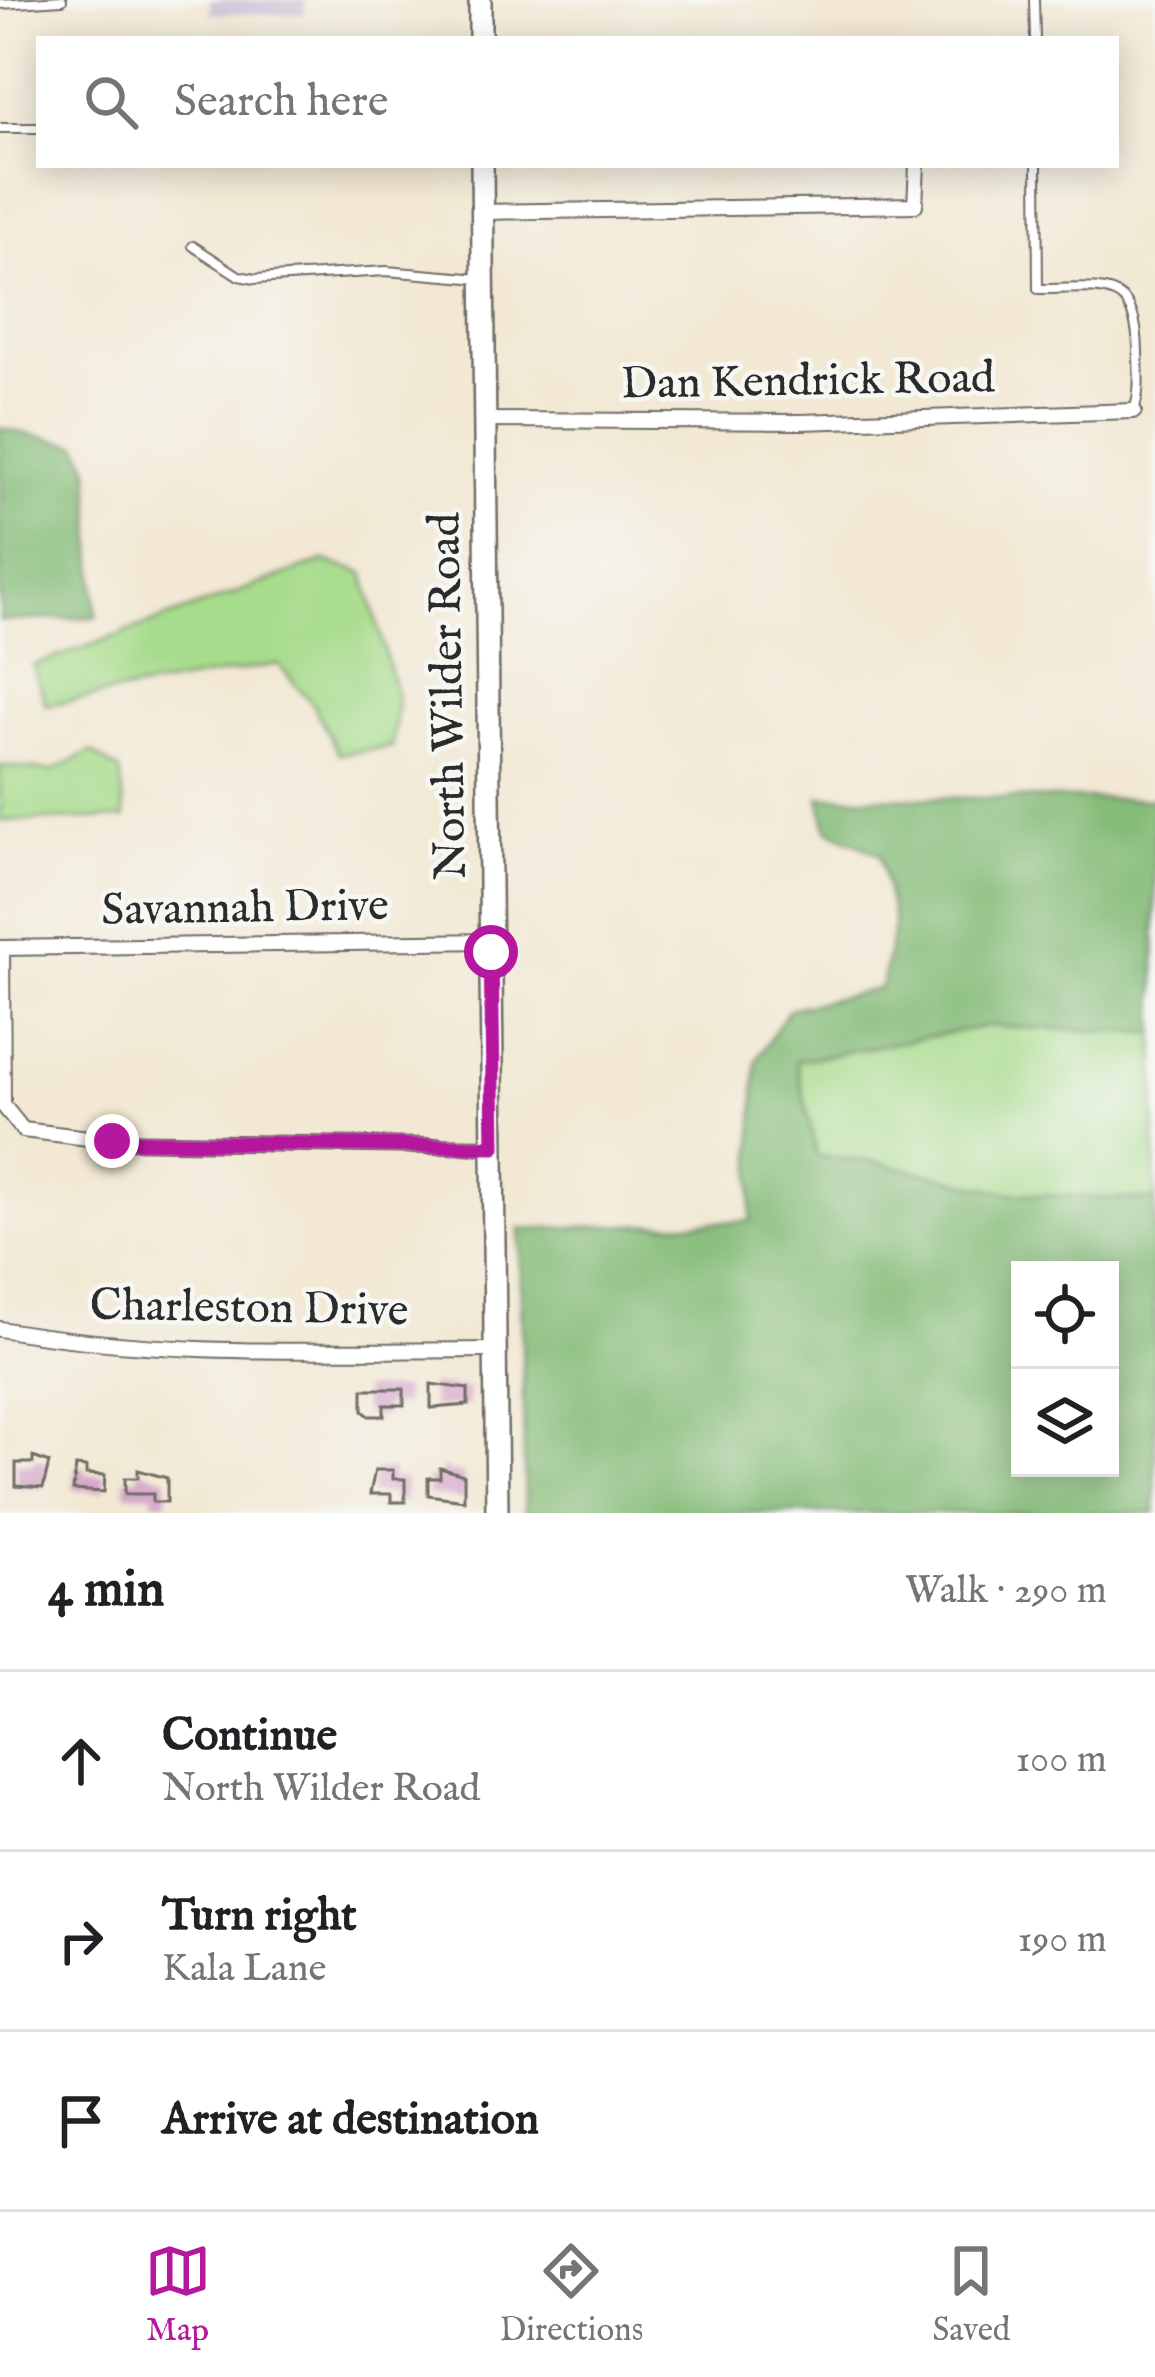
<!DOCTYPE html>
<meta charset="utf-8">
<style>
:root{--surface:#fff;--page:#f6f6f6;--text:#202124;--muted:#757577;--line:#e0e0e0;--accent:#b5179e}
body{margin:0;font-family:"IM FELL English",serif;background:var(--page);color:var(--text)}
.controls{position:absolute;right:36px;bottom:36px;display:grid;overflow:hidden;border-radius:0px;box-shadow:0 6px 30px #0003}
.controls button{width:108px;height:108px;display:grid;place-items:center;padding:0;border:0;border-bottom:3px solid var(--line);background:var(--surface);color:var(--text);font:60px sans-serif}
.stop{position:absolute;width:36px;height:36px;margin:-27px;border:9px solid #b5179e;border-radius:50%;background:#fff}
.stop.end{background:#b5179e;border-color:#fff;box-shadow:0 3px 12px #0008}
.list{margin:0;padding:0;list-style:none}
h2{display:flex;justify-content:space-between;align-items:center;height:156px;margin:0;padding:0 48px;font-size:51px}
h2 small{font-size:39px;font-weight:400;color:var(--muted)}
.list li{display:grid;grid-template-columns:78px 1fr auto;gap:36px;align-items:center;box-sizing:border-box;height:180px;padding:0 48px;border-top:3px solid var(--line)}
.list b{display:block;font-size:45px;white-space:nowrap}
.list p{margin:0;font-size:39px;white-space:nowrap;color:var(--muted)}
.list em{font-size:39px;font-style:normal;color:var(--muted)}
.icon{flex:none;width:66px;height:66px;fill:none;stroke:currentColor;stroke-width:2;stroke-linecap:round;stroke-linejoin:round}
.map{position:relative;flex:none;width:1155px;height:1513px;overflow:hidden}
.search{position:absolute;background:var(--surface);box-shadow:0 6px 30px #0003;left:36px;right:36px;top:36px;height:132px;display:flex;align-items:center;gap:30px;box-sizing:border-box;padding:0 42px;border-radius:0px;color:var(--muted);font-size:45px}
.sheet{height:696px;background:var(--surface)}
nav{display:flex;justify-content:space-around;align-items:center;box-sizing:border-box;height:168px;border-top:3px solid var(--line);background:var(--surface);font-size:33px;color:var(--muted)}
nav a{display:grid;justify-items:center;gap:6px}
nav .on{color:var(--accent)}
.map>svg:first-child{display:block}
.industrial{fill:#cbbfd5}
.green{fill:#a7dc8c;stroke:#69845c;stroke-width:3}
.forest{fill:#85bc78;stroke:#587452;stroke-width:3;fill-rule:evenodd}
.building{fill:#d5a4c9}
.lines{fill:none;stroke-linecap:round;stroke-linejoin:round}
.lane-casing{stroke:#716d66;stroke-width:12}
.street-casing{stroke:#716d66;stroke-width:18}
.secondary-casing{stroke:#716d66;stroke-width:26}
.lane{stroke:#fff;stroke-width:8}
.street{stroke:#fff;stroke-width:14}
.secondary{stroke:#fff;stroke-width:21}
.route{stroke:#b5179e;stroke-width:15}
.labels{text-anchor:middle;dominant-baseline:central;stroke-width:9;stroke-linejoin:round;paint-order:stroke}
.street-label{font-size:45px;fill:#2b2b2b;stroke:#f6f6f2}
</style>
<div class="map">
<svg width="1155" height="1513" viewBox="0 0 1155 1513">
<rect width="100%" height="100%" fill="#f6f6f2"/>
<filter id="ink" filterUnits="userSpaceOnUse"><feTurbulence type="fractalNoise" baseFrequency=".00833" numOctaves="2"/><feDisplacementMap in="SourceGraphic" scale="24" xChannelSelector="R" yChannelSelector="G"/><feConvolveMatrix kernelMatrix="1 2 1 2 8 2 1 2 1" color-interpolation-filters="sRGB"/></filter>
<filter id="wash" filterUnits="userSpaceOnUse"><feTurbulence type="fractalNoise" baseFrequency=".004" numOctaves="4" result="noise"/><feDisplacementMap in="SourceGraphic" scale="48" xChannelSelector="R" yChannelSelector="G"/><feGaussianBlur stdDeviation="2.7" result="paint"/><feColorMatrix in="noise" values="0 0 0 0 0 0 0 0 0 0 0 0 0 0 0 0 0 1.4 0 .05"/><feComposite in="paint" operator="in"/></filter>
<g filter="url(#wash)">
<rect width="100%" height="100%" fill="#f2e8d3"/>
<path class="industrial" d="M210 0H305V14H210Z"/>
<path class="green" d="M324 561 364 573 398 702 392 747 339 754 312 703 278 664 46 705 33 666Z
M91 752 120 771 125 818 0 821V766L52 771Z
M987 1026 1155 1033V1201L1010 1193 876 1162 817 1156 796 1060Z"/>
<path class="forest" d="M0 428 79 445 90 469 96 617 0 621Z
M820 797 1155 799V1033L987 1026 796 1061 817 1156 876 1162 1010 1193 1155 1201V1513H525L520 1229 751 1221 756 1061 789 1009 881 988 894 925 880 855 827 829ZM1020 1270H1110V1468H1020Z"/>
<g id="blocks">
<path class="building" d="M431 1384 468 1389V1405L431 1408Z
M363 1389H404V1405H384V1416H369L363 1411Z
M33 1457 49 1463 43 1488 16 1486V1463H33Z
M76 1466 86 1467V1474L105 1475 104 1492 73 1490Z
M440 1468 464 1475V1500L428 1495V1478H440Z
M138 1470 167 1478V1502H153V1494H125V1478H138Z
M375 1470H393V1479H405V1502H391V1494H370Z"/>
</g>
</g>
<g filter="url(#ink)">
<use href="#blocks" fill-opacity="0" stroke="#716d66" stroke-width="3"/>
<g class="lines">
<defs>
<path id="lane" d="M1034 0 1035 39
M0 4 62 0
M0 128H39
M1037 165 1038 289C1101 290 1136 274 1138 351 1138 371 1141 391 1134 410
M193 246 239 276 255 279 386 271 481 279"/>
<path id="street" d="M482 212 915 205 917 165
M483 420 801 422 1134 411
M0 948 491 941
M2 948 3 1105 23 1130 113 1141 494 1147
M0 1329C164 1358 331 1350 497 1350"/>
<path id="secondary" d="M480 0V39
M482 165 497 1513"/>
</defs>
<use href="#lane" class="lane-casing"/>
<use href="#street" class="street-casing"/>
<use href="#secondary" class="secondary-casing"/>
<use href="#lane" class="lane"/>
<use href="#street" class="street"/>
<use href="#secondary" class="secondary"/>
</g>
</g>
<g class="lines" filter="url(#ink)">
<path class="route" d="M112 1141 494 1147 491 952"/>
</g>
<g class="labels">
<g class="street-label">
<text transform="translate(808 382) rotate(-1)">Dan Kendrick Road</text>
<text transform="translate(449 696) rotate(-91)">North Wilder Road</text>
<text transform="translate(245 909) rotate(-1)">Savannah Drive</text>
<text transform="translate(249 1309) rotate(1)">Charleston Drive</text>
</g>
</g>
</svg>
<div class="controls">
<button><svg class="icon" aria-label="locate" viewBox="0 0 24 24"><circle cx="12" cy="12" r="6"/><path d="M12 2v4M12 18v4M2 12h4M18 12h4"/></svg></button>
<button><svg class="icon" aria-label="layers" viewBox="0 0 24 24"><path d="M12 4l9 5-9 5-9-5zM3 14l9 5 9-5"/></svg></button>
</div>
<div class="stop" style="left:491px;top:952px"></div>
<div class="stop end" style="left:112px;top:1141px"></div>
<div class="search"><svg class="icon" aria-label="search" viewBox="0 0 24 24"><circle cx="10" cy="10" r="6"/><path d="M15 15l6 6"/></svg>Search here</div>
</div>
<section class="sheet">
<h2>4 min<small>Walk · 290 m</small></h2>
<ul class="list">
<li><svg class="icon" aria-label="ahead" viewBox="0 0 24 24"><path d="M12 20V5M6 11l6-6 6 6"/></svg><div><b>Continue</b><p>North Wilder Road</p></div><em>100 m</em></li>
<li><svg class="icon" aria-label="right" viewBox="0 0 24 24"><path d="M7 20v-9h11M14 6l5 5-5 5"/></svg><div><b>Turn right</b><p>Kala Lane</p></div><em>190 m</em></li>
<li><svg class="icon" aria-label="arrive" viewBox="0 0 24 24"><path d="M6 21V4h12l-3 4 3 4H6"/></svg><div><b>Arrive at destination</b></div></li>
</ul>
</section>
<nav>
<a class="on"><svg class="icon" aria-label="map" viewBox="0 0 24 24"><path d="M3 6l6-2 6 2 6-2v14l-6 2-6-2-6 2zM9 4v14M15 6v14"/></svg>Map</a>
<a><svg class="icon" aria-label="directions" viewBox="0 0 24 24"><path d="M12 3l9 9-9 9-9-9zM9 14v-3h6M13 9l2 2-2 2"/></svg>Directions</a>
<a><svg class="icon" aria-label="saved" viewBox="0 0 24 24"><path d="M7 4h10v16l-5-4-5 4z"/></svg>Saved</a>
</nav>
